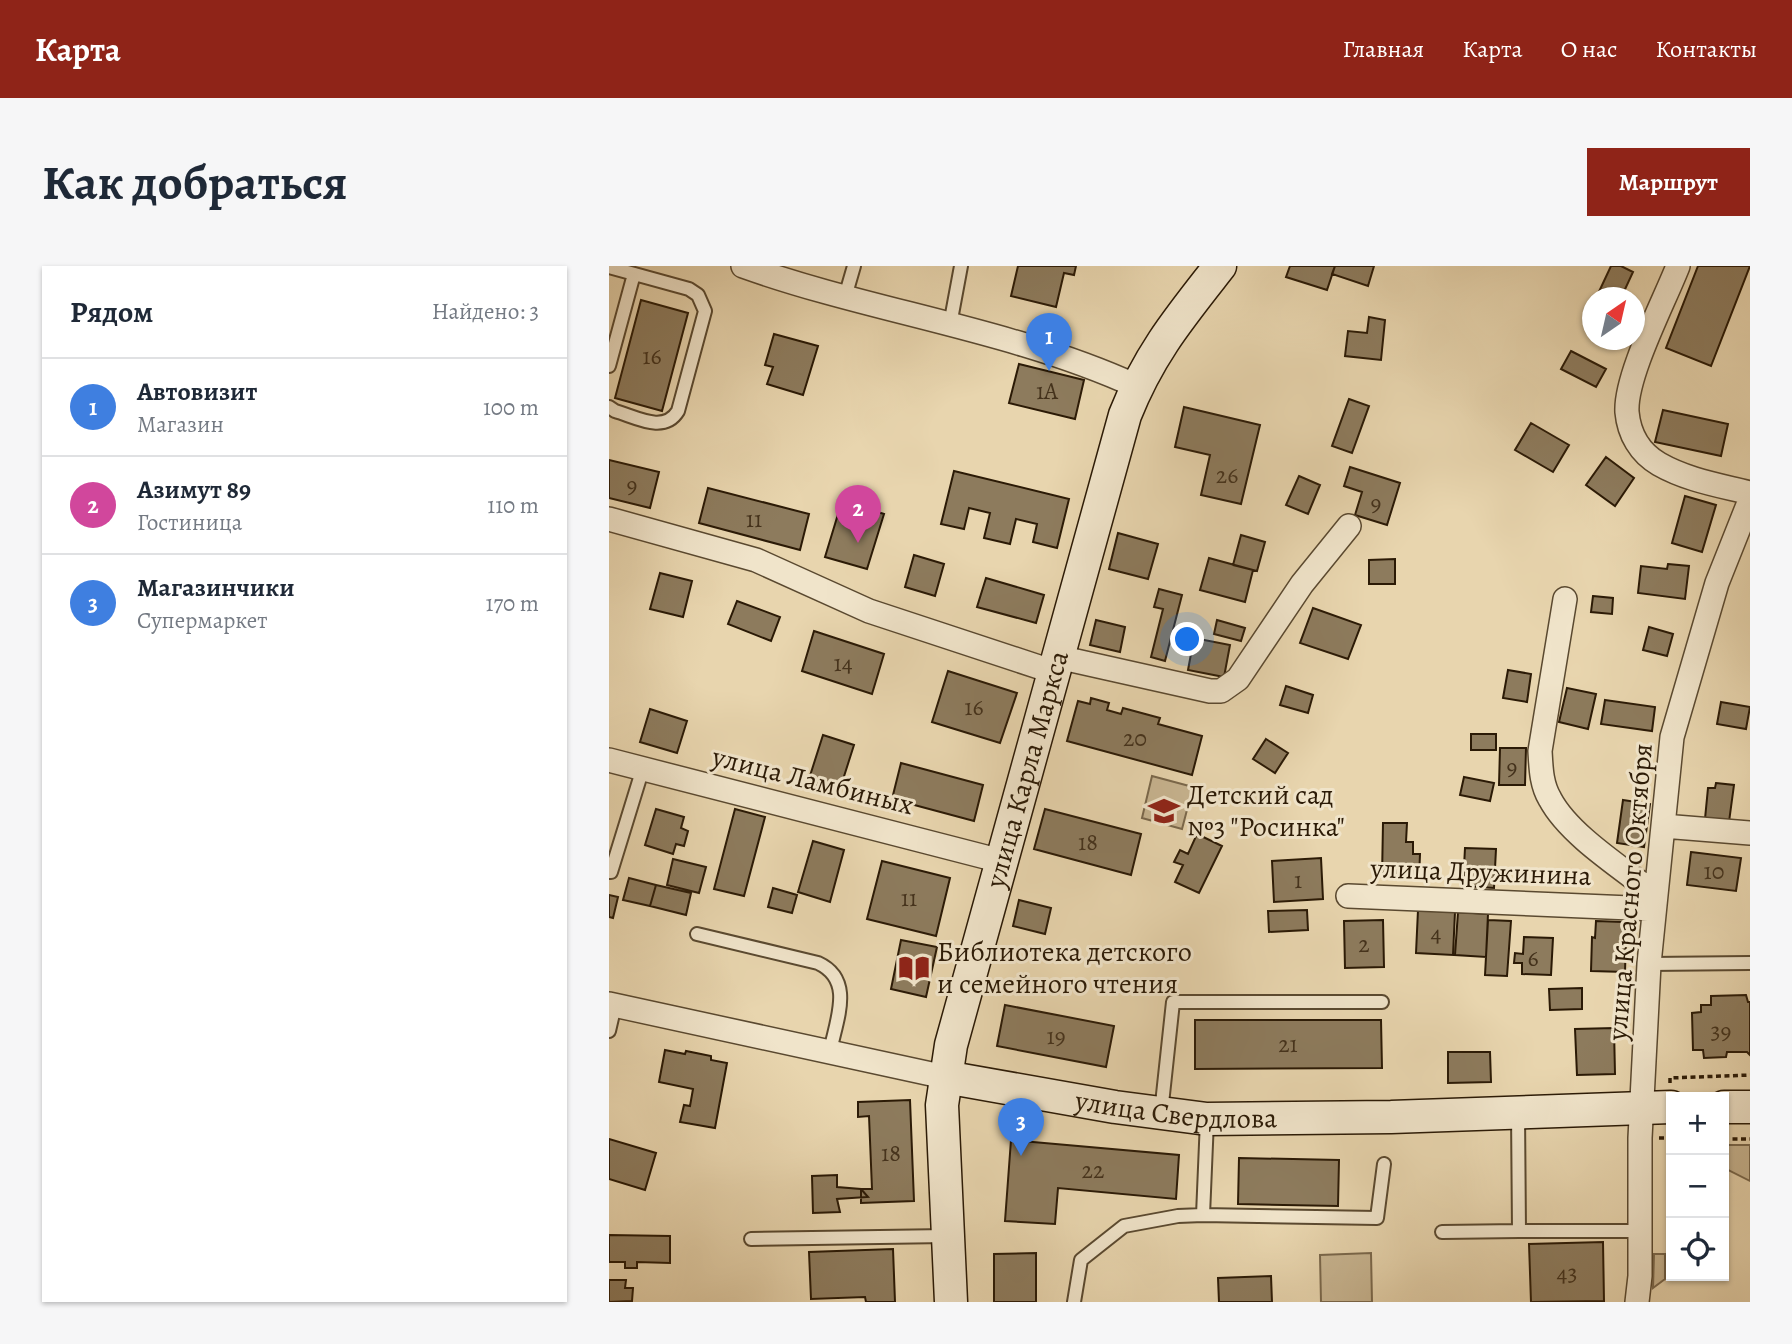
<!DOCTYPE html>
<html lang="ru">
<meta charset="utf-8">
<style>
:root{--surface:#fff;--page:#f6f6f7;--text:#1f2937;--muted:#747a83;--line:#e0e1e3;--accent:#8f2418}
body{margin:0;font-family:Alegreya,serif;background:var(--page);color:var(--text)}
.controls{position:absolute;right:21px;bottom:21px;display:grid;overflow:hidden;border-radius:0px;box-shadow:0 2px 5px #0004}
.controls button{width:63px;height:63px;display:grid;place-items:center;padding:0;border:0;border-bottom:2px solid var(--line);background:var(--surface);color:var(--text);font:35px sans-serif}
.compass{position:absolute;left:973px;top:21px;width:63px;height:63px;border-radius:50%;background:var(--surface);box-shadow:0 2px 5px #0004;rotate:34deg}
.you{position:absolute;left:579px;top:374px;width:24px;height:24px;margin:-18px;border:5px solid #fff;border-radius:50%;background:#1a73e8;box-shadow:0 0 0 10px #1a73e833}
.badge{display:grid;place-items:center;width:46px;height:46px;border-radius:50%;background:var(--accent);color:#fff;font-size:23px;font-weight:700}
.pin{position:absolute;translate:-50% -58px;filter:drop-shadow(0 2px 4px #0008)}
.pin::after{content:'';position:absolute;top:37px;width:24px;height:21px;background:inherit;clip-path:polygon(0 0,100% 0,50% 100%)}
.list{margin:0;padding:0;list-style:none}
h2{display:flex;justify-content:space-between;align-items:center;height:91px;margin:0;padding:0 28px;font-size:30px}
h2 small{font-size:23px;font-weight:400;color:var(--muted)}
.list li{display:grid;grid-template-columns:46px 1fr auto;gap:21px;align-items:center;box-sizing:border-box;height:98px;padding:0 28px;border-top:2px solid var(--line)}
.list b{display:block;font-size:26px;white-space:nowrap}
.list p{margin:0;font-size:23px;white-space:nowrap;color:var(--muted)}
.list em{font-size:23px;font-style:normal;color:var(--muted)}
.icon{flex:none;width:38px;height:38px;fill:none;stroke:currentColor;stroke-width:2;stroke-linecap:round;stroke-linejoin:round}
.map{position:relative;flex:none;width:1141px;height:1036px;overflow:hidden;border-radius:0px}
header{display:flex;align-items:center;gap:42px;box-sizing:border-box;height:98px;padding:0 35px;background:var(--accent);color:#fff}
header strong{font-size:33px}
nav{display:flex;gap:38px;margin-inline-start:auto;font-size:24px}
.intro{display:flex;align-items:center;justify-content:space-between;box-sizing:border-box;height:168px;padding:0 42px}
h1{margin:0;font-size:49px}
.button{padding:18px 32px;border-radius:0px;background:var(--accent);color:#fff;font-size:24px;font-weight:700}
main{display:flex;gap:42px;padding:0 42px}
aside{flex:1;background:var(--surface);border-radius:0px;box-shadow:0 2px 5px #0004}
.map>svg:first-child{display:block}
.green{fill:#c8b591;stroke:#7a684c;stroke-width:2}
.building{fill:#8d7b5d;stroke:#2b1a06;stroke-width:2}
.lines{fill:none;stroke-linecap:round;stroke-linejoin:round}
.lane-casing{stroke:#5a4930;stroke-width:16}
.street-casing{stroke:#5a4930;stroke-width:26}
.secondary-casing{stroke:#2b1a06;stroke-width:35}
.path{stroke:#2b1a06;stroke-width:3.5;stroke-dasharray:5 3.5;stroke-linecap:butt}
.lane{stroke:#f0e4ca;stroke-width:12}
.street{stroke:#f0e4ca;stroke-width:23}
.secondary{stroke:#f0e4ca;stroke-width:32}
.labels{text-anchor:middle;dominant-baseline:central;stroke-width:6;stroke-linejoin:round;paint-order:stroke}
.number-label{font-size:24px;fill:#44321c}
.street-label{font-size:28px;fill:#2b1a06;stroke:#f0e4ca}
.poi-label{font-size:28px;fill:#2b1a06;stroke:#f0e4ca;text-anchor:start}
</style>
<header>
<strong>Карта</strong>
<nav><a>Главная</a><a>Карта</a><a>О нас</a><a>Контакты</a></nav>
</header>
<div class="intro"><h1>Как добраться</h1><a class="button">Маршрут</a></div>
<main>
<aside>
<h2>Рядом<small>Найдено: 3</small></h2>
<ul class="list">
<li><span class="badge" style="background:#3f7fe0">1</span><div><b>Автовизит</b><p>Магазин</p></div><em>100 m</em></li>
<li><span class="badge" style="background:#d1479c">2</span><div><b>Азимут 89</b><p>Гостиница</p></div><em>110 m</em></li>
<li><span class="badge" style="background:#3f7fe0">3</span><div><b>Магазинчики</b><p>Супермаркет</p></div><em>170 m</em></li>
</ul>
</aside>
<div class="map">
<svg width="1141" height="1036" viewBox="0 0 1141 1036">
<rect width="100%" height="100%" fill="#e8d5ae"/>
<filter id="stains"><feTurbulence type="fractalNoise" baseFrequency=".00286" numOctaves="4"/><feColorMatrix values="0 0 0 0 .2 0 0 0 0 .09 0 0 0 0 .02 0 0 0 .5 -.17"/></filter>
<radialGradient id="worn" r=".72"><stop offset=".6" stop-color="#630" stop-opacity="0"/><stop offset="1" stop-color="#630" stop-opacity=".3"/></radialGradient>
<path class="green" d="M543 510 584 521 573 563 533 552Z
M1115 879H1141V915L1115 902Z
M762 987 763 1036H712L711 989Z
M1045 988H1056V1013L1044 1022Z"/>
<path class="building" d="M409 0H467L465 9 455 7 447 41 402 30Z
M681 0H726L718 24 677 11Z
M726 0H765L759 20 723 8Z
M1002 0H1012L1024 6 1012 32H987Z
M1089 0H1141L1102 100 1057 82Z
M32 34 79 47 53 145 6 132Z
M760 51 776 54 772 94 736 90 739 65 758 67Z
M165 68 209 80 194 129 158 118 164 101 156 99Z
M962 85 997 103 987 121 952 103Z
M410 98 475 114 466 153 400 137Z
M740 133 760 140 743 187 723 180Z
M575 141 651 159 632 238 592 229 601 189 566 181Z
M1054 144 1119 158 1112 190 1046 176Z
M922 157 960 179 944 206 906 184Z
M997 191 1025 212 1006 240 977 219Z
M0 194 50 206 41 242 0 232Z
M741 201 791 217 778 259 746 249 753 226 735 220Z
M345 205 460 233 448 282 424 276 428 258 407 253 401 278 375 272 381 247 360 242 355 263 332 258Z
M690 210 711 219 699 248 677 239Z
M99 222 200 248 191 284 90 257Z
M1076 230 1107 239 1093 286 1063 277Z
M233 235 275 248 258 303 216 291Z
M509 267 549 278 539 313 500 303Z
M632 269 656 276 648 305 624 299Z
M305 289 335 298 326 330 296 321Z
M600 292 644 304 636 336 591 324Z
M786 293V318H760V294Z
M1059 298 1080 300 1076 333 1029 327 1032 300 1058 303Z
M51 307 83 315 74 351 41 343Z
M377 312 435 329 427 357 368 341Z
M550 323 573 329 556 395 542 391 554 343 545 341Z
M984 330 1004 332 1003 348 982 346Z
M128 335 171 351 162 375 119 358Z
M704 342 752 359 739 393 691 377Z
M487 354 516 361 511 386 481 379Z
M608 354 636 362 632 375 605 368Z
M1040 361 1064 368 1058 390 1034 384Z
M205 365 275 388 263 428 193 405Z
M585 372 621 379 615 411 579 404Z
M899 404 922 408 918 436 894 432Z
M339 405 408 427 391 477 323 456Z
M677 420 704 429 699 447 671 439Z
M958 422 987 428 979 463 950 456Z
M482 432 500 437 498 444 512 448 514 442 551 452 549 458 593 470 583 509 458 475 469 435 481 438Z
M996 434 1046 441 1043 465 992 458Z
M1112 436 1141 441 1137 463 1108 458Z
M41 443 78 455 68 487 31 476Z
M862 468H887V484H862Z
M214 469 245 479 230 526 199 516Z
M657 473 679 487 666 507 644 493Z
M891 482H917L916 519H890Z
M292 497 374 519 365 555 283 533Z
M855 511 885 517 881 535 851 529Z
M1107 517 1125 519 1120 556 1096 553 1099 522H1106Z
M1014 534 1041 538 1035 581 1008 577Z
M47 543 75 551 72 562 79 565 75 580 67 578 64 588 36 579Z
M126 543 156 551 135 630 105 623Z
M436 543 532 568 522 609 425 583Z
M774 557H798L797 576H804V588H811L810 613 773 612Z
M588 568 613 580 590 627 566 616 574 599 565 596 571 584 579 588Z
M204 575 235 584 221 636 189 626Z
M856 582 887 583 885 622 854 620Z
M1082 586 1132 592 1127 625 1078 619Z
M712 592 714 633 665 636 663 595Z
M64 593 97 601 90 627 58 619Z
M273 595 341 612 327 670 258 653Z
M20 612 47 619 41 640 14 634Z
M47 619 82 627 77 649 41 640Z
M164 622 188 629 183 647 159 641Z
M0 629 9 631 4 652 0 651Z
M410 634 442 642 436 668 404 660Z
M698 644 699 664 660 666 659 645Z
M809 644 846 646 844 689 807 687Z
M849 646 879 648 877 691 846 689Z
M774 654 775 701 736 702 735 655Z
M879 654 902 655 898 710 876 709Z
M987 655 1014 656V671H1017L1016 706 982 705 983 671 986 672Z
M915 671 944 672 942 709 913 708V697H905L906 687 914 688Z
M292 674 328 681 317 731 282 723Z
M973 722V743L941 744 940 723Z
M1137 729 1139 736H1141V789L1138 786H1118L1117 791 1095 792 1094 784H1084L1083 747 1092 746V739H1102V730Z
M396 739 505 760 497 801 388 780Z
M586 754H772L773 802 586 803Z
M1005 762 1006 808 968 809 966 763Z
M56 784 76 788 77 785 102 790V794L118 797 106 862 71 856 75 839 81 840 84 823 50 816Z
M839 786H881L882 816 839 817Z
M301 834 305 935 252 937V923H263L260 850 249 851V836Z
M0 873 47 887 36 924 0 913Z
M402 874 570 889 567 933 449 922 446 958 396 955Z
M630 892 730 894 729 940 629 938Z
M228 909V921L252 923 259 931 228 933 231 946 204 947 203 910Z
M0 969 61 970V997L28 996V1002H16V996H0Z
M994 976 995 1035 922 1036 920 978Z
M284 983 286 1036H257L256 1031 202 1033 200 986Z
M427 987V1036H385V988Z
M662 1010 663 1036H610L609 1012Z
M0 1014H17L16 1022H24L23 1035 0 1036Z"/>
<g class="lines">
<defs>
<path id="lane" d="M0 1 80 23 89 29 96 45 69 145C55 168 27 151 6 145L0 141
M236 31 245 0
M341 59 352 0
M0 100 25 8
M0 606H2L34 502
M88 668 209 697C246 714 227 754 221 786
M1040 698 1141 697
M0 765 6 739
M552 847 564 736H773
M909 847 910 965H1030
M594 949 768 952 775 898
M833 966 910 965
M142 973 338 970
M465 1036 472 994 515 960 569 950 594 949 598 854"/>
<path id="street" d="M134 0C263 46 402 63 527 120
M1069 0C1055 36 1016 110 1018 146 1020 168 1031 187 1050 198 1078 214 1109 219 1141 227
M0 253 147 294 260 345 445 406
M956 333 931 485C932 501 932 518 941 533 960 569 1013 602 1046 628
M449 391 601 425H612L629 413 693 318 740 260
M0 494 392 595
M1054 560 1141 567
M739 630 1045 643
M0 738 336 811
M1028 1036 1031 1010V872L1040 698 1063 471 1108 317 1141 234"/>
<g id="secondary">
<path id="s1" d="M336 811 506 841 598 853 782 851 1062 841"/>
<path d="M1115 841H1141"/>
<path id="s2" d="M342 1036 333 839 342 779 516 149C540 88 571 51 611 0"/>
</g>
</defs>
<use href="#lane" class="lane-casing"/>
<use href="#street" class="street-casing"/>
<use href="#secondary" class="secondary-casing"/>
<path class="path" d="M1061 817V812L1141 809
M1050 872H1062
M1115 873H1141"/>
<use href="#lane" class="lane"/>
<use href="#street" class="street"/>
<use href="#secondary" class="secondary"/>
</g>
<defs>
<symbol id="school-bare" viewBox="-9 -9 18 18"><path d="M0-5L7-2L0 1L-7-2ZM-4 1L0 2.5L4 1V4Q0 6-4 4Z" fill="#8f2418" stroke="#f0e4ca" stroke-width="2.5" paint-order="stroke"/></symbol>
<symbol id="library-bare" viewBox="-9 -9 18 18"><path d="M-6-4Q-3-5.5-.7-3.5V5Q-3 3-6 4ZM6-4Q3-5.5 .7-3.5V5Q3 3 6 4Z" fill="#8f2418" stroke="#f0e4ca" stroke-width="2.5" paint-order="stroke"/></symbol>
</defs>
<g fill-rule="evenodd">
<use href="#school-bare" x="533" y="523" width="44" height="44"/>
<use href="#library-bare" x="283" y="680" width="44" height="44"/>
</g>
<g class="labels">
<g class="number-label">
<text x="43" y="90">16</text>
<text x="438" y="125">1А</text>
<text x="618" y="209">26</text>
<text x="23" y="219">9</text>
<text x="767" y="237">9</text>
<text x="145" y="253">11</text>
<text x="234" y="397">14</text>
<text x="365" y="441">16</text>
<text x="526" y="472">20</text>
<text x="903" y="501">9</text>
<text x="479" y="576">18</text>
<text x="1105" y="605">10</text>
<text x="689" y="614">1</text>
<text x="300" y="632">11</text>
<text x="827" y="667">4</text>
<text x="755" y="678">2</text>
<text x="924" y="692">6</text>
<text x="1112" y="765">39</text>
<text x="447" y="770">19</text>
<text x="679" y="778">21</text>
<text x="282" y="887">18</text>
<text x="484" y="904">22</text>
<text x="958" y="1007">43</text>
</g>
<g class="street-label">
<text stroke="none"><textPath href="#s2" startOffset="544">улица Карла Маркса</textPath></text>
<text transform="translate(204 515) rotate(14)">улица Ламбиных</text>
<text transform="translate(872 606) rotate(2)">улица Дружинина</text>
<text transform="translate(1021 626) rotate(-85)">улица Красного Октября</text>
<text stroke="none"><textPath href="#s1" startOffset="234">улица Свердлова</textPath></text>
</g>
<g class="poi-label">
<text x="578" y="529">Детский сад<tspan x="578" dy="32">№3 "Росинка"</tspan></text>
<text x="328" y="686">Библиотека детского<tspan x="328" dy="32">и семейного чтения</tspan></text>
</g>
</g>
<rect width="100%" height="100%" filter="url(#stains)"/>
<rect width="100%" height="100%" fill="url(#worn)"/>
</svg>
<div class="controls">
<button>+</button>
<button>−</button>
<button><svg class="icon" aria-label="locate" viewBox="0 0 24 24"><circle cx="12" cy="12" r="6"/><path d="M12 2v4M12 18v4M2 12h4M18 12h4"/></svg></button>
</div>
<svg class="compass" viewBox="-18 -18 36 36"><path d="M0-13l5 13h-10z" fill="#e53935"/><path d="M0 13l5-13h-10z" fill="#747a83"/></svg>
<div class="you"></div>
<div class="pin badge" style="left:440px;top:105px;background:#3f7fe0">1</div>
<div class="pin badge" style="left:249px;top:277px;background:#d1479c">2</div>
<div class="pin badge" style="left:412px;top:890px;background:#3f7fe0">3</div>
</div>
</main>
